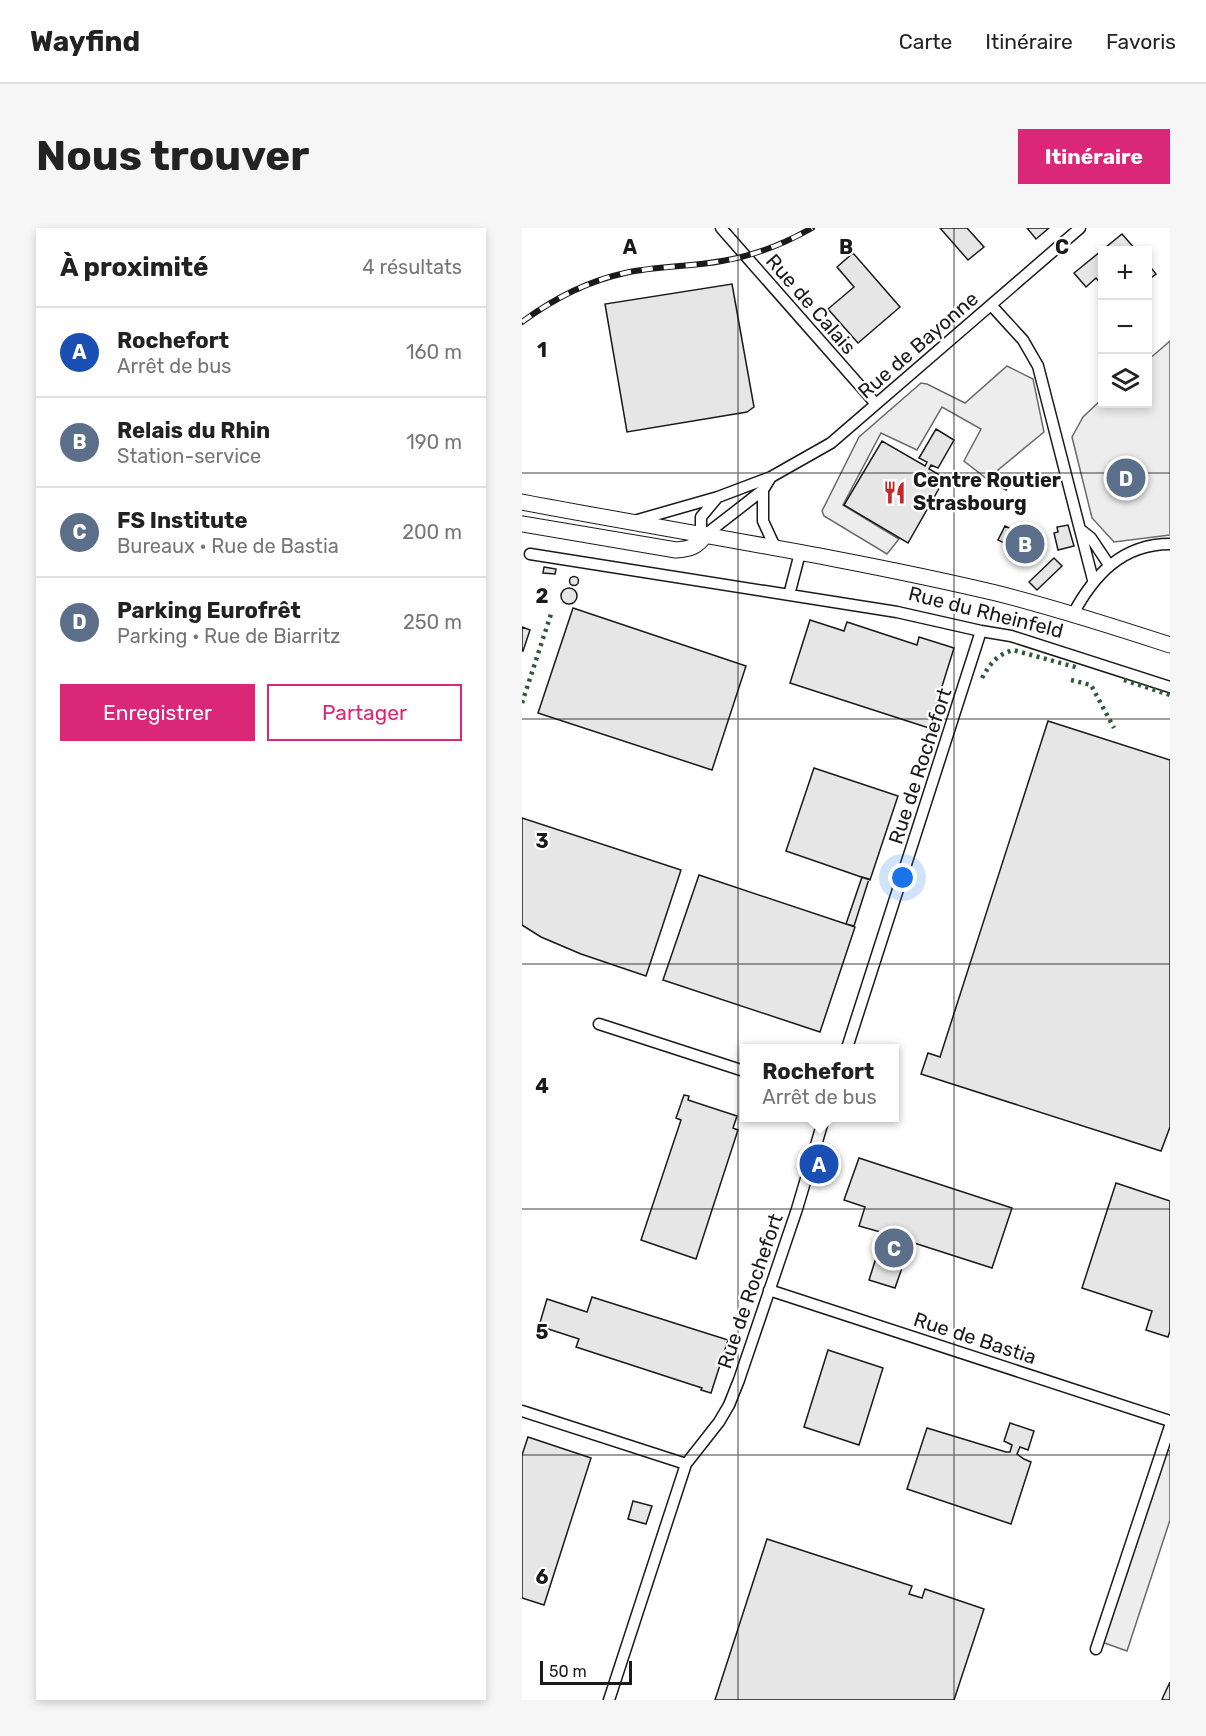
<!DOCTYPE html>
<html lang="fr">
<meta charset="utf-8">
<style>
:root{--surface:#fff;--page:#f6f6f6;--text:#222;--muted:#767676;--line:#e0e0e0;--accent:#db2777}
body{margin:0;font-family:Rubik,sans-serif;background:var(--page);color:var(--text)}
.controls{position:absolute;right:18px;top:18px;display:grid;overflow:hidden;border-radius:0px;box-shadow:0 3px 9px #0003}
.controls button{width:54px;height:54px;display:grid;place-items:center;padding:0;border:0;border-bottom:2px solid var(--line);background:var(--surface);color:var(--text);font:30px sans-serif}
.scale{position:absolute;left:18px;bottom:15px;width:92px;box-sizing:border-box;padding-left:6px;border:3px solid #1a1a1a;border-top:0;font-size:16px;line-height:21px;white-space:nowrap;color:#1a1a1a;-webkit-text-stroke:4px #fff;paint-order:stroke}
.you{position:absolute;left:381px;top:650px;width:21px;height:21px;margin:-15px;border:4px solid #fff;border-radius:50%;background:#1a73e8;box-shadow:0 0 0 9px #1a73e833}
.badge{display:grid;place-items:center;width:39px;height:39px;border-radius:50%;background:var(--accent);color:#fff;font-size:20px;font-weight:700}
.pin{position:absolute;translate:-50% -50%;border:3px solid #fff;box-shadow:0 2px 6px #0006}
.popup{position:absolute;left:218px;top:816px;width:159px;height:78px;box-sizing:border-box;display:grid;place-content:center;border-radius:0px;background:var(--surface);filter:drop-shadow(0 2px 4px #0005);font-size:20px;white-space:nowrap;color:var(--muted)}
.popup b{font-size:22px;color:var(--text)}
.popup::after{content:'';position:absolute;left:50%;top:100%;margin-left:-12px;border:12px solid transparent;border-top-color:var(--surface)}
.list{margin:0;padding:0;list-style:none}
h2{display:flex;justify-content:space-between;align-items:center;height:78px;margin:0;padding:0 24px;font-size:26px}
h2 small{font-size:20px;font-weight:400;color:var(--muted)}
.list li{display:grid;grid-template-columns:39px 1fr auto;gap:18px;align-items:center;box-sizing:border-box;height:90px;padding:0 24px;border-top:2px solid var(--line)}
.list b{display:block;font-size:22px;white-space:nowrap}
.list p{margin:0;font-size:20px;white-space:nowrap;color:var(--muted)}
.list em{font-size:20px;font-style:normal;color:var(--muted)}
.actions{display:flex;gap:12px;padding:18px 24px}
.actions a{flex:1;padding:14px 0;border:2px solid var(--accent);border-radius:0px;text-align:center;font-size:21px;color:var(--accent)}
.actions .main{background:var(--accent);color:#fff}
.icon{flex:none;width:33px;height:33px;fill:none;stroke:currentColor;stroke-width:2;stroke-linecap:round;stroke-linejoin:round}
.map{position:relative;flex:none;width:648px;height:1472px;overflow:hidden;border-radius:0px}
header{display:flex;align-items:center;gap:36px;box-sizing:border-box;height:84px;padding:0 30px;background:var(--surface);border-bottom:2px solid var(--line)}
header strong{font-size:28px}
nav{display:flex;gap:33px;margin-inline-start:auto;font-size:21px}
.intro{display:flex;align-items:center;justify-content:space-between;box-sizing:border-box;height:144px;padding:0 36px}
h1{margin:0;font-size:42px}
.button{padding:15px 27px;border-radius:0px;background:var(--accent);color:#fff;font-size:21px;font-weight:700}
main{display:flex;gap:36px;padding:0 36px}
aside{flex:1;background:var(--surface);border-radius:0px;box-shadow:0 3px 9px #0003}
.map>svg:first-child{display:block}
.built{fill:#ededed;stroke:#6a6a6a;stroke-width:1.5}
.building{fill:#e6e6e6;stroke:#1a1a1a;stroke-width:1.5}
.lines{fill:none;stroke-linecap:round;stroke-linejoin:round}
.street-casing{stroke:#1a1a1a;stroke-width:13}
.secondary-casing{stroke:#1a1a1a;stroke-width:17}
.street{stroke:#fff;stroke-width:10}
.secondary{stroke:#fff;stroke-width:15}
.rail-casing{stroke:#1a1a1a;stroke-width:6}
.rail{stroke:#fff;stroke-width:4;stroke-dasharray:11;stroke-linecap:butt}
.hedge{stroke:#2b5a34;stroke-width:4.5;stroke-dasharray:3 4.5;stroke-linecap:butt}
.grid{fill:none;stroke:#1a1a1a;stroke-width:1.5;stroke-opacity:0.55}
.labels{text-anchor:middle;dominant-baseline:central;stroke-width:4.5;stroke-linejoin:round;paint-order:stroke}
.street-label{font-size:20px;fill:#1a1a1a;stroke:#fff}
.poi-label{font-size:20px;font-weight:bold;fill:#1a1a1a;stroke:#fff;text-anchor:start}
.grid-label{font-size:20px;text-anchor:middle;font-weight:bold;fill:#1a1a1a;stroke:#fff;stroke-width:4.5;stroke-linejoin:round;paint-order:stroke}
</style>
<header>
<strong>Wayfind</strong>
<nav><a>Carte</a><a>Itinéraire</a><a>Favoris</a></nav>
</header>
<div class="intro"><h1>Nous trouver</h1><a class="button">Itinéraire</a></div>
<main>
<aside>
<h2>À proximité<small>4 résultats</small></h2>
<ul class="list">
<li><span class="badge" style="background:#1a4fb4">A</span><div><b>Rochefort</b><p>Arrêt de bus</p></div><em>160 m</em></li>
<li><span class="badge" style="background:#5c6f8a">B</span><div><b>Relais du Rhin</b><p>Station-service</p></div><em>190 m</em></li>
<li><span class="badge" style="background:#5c6f8a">C</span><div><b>FS Institute</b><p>Bureaux · Rue de Bastia</p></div><em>200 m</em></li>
<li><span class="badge" style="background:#5c6f8a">D</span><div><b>Parking Eurofrêt</b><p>Parking · Rue de Biarritz</p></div><em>250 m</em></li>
</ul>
<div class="actions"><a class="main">Enregistrer</a><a>Partager</a></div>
</aside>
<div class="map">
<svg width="648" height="1472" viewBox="0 0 648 1472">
<rect width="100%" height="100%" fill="#fff"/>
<path class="built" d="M648 113V307L592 314 570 290 550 209 561 189 580 171V176H626V132Z
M485 138 511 151 522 204 465 251 442 233 459 201 420 179 395 222 359 205 321 277 377 311 365 326 302 288 300 283 337 209 399 155 405 156 443 175Z
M640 1220 648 1223V1292L605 1423 577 1413Z"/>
<path class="building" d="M418 0H445L462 19 446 32Z
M505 0H527L514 11Z
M600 6 614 22H580V57L574 50 564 59 552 45Z
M331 25 378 79 336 115 306 81 332 59 315 39Z
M626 36 634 46 626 52Z
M210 56 232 179 225 184 105 204 83 76Z
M414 201 432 212 416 240 409 237 407 241 423 250 386 315 322 277 360 213 403 238 405 234 397 230Z
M488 248 492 251 484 262 479 259Z
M546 297 552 318 536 322 532 305 536 304 535 299Z
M483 298 524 318 517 332 476 312Z
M532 330 540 338 515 362 507 354Z
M22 339 34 341 33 346 21 345Z
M47.5 353a4.5 4.5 0 1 1 9 0a4.5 4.5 0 1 1-9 0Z
M39 368a8 8 0 1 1 16 0a8 8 0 1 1-16 0Z
M51 380 224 438 190 542 16 485Z
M288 392 322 403 325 394 395 417 397 409 432 420 407 500 268 455Z
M0 399 8 402 1 423H0Z
M526 493 648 532V899L639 923 399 846 406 825 418 829Z
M292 540 376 568 348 652 264 623Z
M0 590 159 642 124 748 59 726 19 709 0 697Z
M177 647 333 699 298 804 141 752Z
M340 649 347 651 332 698 324 696Z
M162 867 167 868 166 872 215 888 211 900 216 902 174 1031 119 1012 159 892 154 890Z
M337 930 490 980 470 1040 389 1014 373 1060 347 1052 362 1005 337 998 343 979 322 972Z
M594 955 648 973V1103L646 1109 624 1102 630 1083 560 1060Z
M70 1069 206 1112 189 1165 179 1162 180 1160 54 1119 57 1111 17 1098 25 1071 65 1084Z
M306 1122 361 1140 337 1217 282 1199Z
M488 1195 512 1203 506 1222 498 1219 495 1226 502 1231 509 1234 489 1296 385 1261 405 1200 484 1224H488L490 1217 482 1213Z
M6 1209 69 1230 22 1377 0 1370V1227Z
M111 1273 130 1278 124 1296 106 1291Z
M245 1311 390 1358 387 1366 400 1370 403 1361 462 1381 432 1472H193Z
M648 1454V1472H640L641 1469Z"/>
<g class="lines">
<defs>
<path id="street" d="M199 0 354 176
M469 77 501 112 516 138 571 352
M241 262V293L253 319
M194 271 179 289V300L183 307 241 262 249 249
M112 293 196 269 249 249 309 215 558 0
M559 302 569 310 587 337
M8 326 375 384 459 403 489 408 648 459
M267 367 278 325
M551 386C572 347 600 316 648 316
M77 796 222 843
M325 820 459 403
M247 1062 648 1193
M0 1183 164 1236
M574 1421 648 1198
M87 1472 164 1236 197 1194 207 1177 217 1152 275 981 302 890"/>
<path id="secondary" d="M0 274C158 304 317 328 474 365 533 380 590 398 648 417
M0 296 154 322C167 321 176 319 183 307"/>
</defs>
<use href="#street" class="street-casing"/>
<use href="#secondary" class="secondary-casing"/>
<use href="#street" class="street"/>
<use href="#secondary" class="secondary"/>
<defs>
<path id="rail" d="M0 94C31 71 66 53 103 45 135 38 168 39 200 33 231 28 262 16 290 0"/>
</defs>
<use href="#rail" class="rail-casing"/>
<use href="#rail" class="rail"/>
<path class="hedge" d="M460 450C468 436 474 427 491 422L557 440
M549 452 569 457 592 500
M602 452 648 467
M0 475 29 386"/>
</g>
<path class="grid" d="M216 0V1472M432 0V1472M0 245H648M0 491H648M0 736H648M0 981H648M0 1227H648"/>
<defs>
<symbol id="restaurant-bare" viewBox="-9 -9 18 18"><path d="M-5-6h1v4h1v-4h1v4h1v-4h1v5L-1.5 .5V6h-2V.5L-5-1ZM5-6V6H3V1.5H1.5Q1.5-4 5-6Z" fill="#c62828" stroke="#fff" stroke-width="2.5" paint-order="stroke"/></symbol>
</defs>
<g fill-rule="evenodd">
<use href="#restaurant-bare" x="356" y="248" width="33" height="33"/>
</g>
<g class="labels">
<g class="street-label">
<text transform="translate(289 76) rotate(49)">Rue de Calais</text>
<text transform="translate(396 117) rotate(-41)">Rue de Bayonne</text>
<text transform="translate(464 384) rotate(14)">Rue du Rheinfeld</text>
<text transform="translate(398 538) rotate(-72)">Rue de Rochefort</text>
<text transform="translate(228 1063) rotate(-71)">Rue de Rochefort</text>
<text transform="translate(453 1110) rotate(18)">Rue de Bastia</text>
</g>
<g class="poi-label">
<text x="391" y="252">Centre Routier<tspan x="391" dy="23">Strasbourg</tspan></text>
</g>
</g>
<g class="grid-label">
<text x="108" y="26">A</text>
<text x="324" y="26">B</text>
<text x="540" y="26">C</text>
<text x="20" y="129">1</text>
<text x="20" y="375">2</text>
<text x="20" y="620">3</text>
<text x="20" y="865">4</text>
<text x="20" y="1111">5</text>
<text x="20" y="1356">6</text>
</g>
</svg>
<div class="controls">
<button>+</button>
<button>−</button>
<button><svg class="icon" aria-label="layers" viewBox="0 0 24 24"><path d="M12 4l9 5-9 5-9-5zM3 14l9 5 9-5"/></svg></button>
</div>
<div class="scale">50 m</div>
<div class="you"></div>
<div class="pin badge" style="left:297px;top:936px;background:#1a4fb4">A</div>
<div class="popup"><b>Rochefort</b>Arrêt de bus</div>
<div class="pin badge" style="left:503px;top:316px;background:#5c6f8a">B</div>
<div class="pin badge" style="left:372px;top:1020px;background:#5c6f8a">C</div>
<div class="pin badge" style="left:604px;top:250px;background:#5c6f8a">D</div>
</div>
</main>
